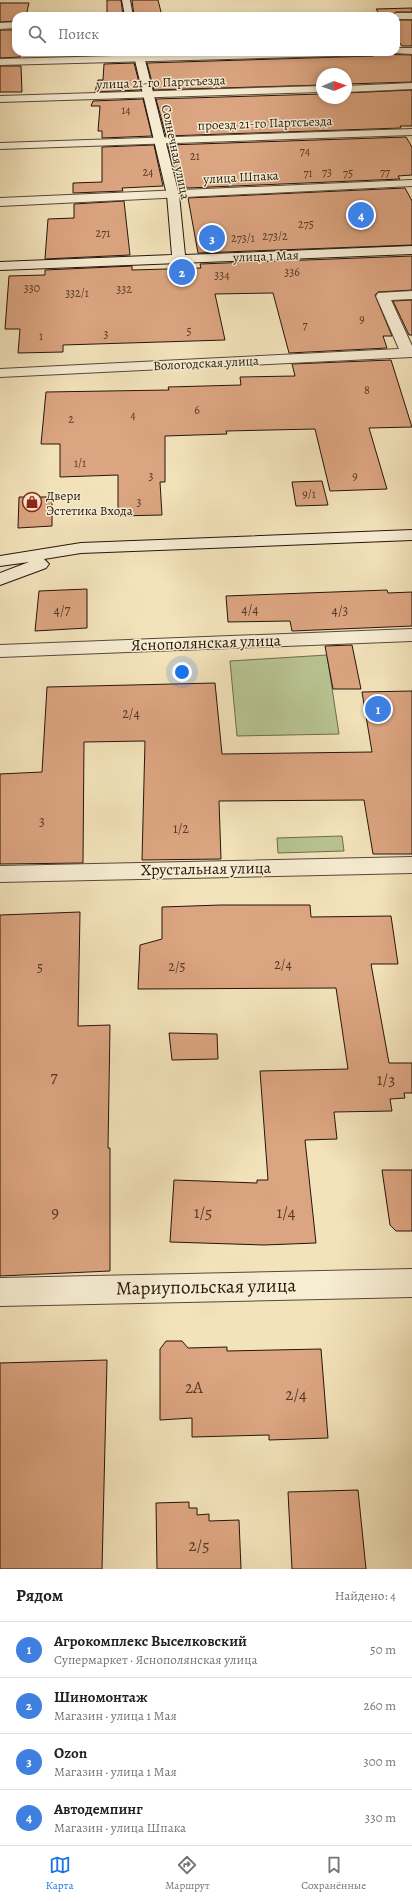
<!DOCTYPE html>
<html lang="ru">
<meta charset="utf-8">
<style>
:root{--surface:#fff;--page:#f6f6f6;--text:#202124;--muted:#757577;--line:#e0e0e0;--accent:#1a73e8}
body{margin:0;font-family:Alegreya,serif;background:var(--page);color:var(--text)}
.compass{position:absolute;left:316px;top:68px;width:36px;height:36px;border-radius:50%;background:var(--surface);box-shadow:0 2px 6px #0003;rotate:88deg}
.you{position:absolute;left:182px;top:672px;width:14px;height:14px;margin:-10px;border:3px solid #fff;border-radius:50%;background:#1a73e8;box-shadow:0 0 0 6px #1a73e833}
.badge{display:grid;place-items:center;width:26px;height:26px;border-radius:50%;background:var(--accent);color:#fff;font-size:13px;font-weight:700}
.pin{position:absolute;translate:-50% -50%;border:2px solid #fff;box-shadow:0 1px 4px #0006}
.list{margin:0;padding:0;list-style:none}
h2{display:flex;justify-content:space-between;align-items:center;height:52px;margin:0;padding:0 16px;font-size:17px}
h2 small{font-size:13px;font-weight:400;color:var(--muted)}
.list li{display:grid;grid-template-columns:26px 1fr auto;gap:12px;align-items:center;box-sizing:border-box;height:56px;padding:0 16px;border-top:1px solid var(--line)}
.list b{display:block;font-size:15px;white-space:nowrap}
.list p{margin:0;font-size:13px;white-space:nowrap;color:var(--muted)}
.list em{font-size:13px;font-style:normal;color:var(--muted)}
.icon{flex:none;width:22px;height:22px;fill:none;stroke:currentColor;stroke-width:2;stroke-linecap:round;stroke-linejoin:round}
.map{position:relative;flex:none;width:412px;height:1569px;overflow:hidden}
.search{position:absolute;background:var(--surface);box-shadow:0 2px 6px #0003;left:12px;right:12px;top:12px;height:44px;display:flex;align-items:center;gap:10px;box-sizing:border-box;padding:0 14px;border-radius:12px;color:var(--muted);font-size:15px}
.sheet{height:276px;background:var(--surface)}
nav{display:flex;justify-content:space-around;align-items:center;box-sizing:border-box;height:56px;border-top:1px solid var(--line);background:var(--surface);font-size:11px;color:var(--muted)}
nav a{display:grid;justify-items:center;gap:2px}
nav .on{color:var(--accent)}
.map>svg:first-child{display:block}
.green{fill:#b8c492;stroke:#6e6c50}
.building{fill:#dca581;stroke:#25150d}
.lines{fill:none;stroke-linecap:round;stroke-linejoin:round}
.street-casing{stroke:#584838;stroke-width:2}
.secondary-casing{stroke:#25150d;stroke-width:2}
.street{fill:#f7edd3;fill-rule:evenodd}
.secondary{fill:#f7edd3;fill-rule:evenodd}
.labels{text-anchor:middle;dominant-baseline:central;stroke-width:3;stroke-linejoin:round;paint-order:stroke}
.far-number-label{font-size:12px;fill:#53392a}
.far-street-label{font-size:13px;fill:#25150d;stroke:#f7edd3}
.far-poi-label{font-size:13px;fill:#25150d;stroke:#f7edd3;text-anchor:start}
.number-label{font-size:14px;fill:#53392a}
.street-label{font-size:16px;fill:#25150d;stroke:#f7edd3}
.near-number-label{font-size:17px;fill:#53392a}
.near-street-label{font-size:19px;fill:#25150d;stroke:#f7edd3}
</style>
<div class="map">
<svg width="412" height="1569" viewBox="0 0 412 1569">
<rect width="100%" height="100%" fill="#f3e3bb"/>
<filter id="stains"><feTurbulence type="fractalNoise" baseFrequency=".005" numOctaves="4"/><feColorMatrix values="0 0 0 0 .2 0 0 0 0 .09 0 0 0 0 .02 0 0 0 .5 -.17"/></filter>
<radialGradient id="worn" r=".72"><stop offset=".6" stop-color="#630" stop-opacity="0"/><stop offset="1" stop-color="#630" stop-opacity=".3"/></radialGradient>
<path class="green" d="M327 655 339 734 237 736 230 661Z
M342 836 344 851 278 853 277 838Z"/>
<path class="building" d="M107 0H121L123 16H107Z
M132 0H158L162 16H134Z
M0 3H29L26 16H16V21L0 22Z
M412 8V12H396L391 16H381L376 9Z
M396 20H412V46H402L396 38Z
M0 30H16V52H20V57L0 58Z
M378 54 412 55V82L346 84V74H322V85L154 90 147 63 373 56Z
M134 63 141 90 95 92 98 80H103L104 64Z
M0 66H21L22 92H0Z
M412 90V126H400L401 128 166 136 156 99 322 94V98H346V93Z
M143 99 152 136 102 138V131H98L100 106H91L93 101Z
M406 137 412 147V175L398 176 400 179 187 188 186 186H178L168 145Z
M154 145 163 186 122 188 123 191 73 193V183L102 182V147Z
M405 188 412 201V245L198 253 188 198Z
M124 201 130 255 45 259 48 219 74 218V204Z
M412 256V290L378 292 375 295 392 336H383L387 348 289 353 273 293 215 294 225 340 63 345V352L18 353 20 329H5L9 276 45 275V270L132 266V270L201 268 200 264Z
M412 300V335H409L393 301Z
M391 360 412 427 369 428 387 489 330 491 315 429 226 431 227 434 165 436V482H160L162 515 118 516V475L60 477V444H41L46 392 169 390 168 387 241 385 240 377 295 376 292 364Z
M322 481 328 505 296 506 292 482Z
M19 497H52V526L18 528Z
M87 589V628L35 631 39 591Z
M387 590 388 593 412 592V626L292 631 290 621 228 622 226 596Z
M352 645 361 689H333L325 646Z
M215 683 222 754 372 752 362 692 412 691V854H373L364 800 219 801 221 859 142 860 145 741 84 742 83 863 0 864V774L42 772 47 687Z
M221 905H310L311 917 391 916 398 964H371L389 1063H412V1093H404L405 1098 390 1099 392 1111 334 1112 337 1139 305 1140 316 1243 264 1245 170 1242 174 1180 257 1183V1180H268L260 1071 348 1069 336 988 138 989 140 945 162 939V907Z
M80 912 78 1026 110 1025 108 1148H110V1271L0 1276V915Z
M169 1033 217 1034 218 1059 172 1060Z
M382 1170H412V1231H396L390 1225Z
M166 1341H182L188 1348 227 1347V1351L321 1349 328 1438 269 1440V1435L192 1437V1418L160 1420V1349Z
M107 1360 102 1569H0V1363Z
M358 1490 366 1569H292L288 1492Z
M189 1502V1508H197V1515L209 1514V1521L239 1520 241 1569H157L156 1503Z"/>
<g class="lines">
<defs>
<path id="street" d="M396 13H412V19H396V16H392Z
M16 22V28L0 29V23Z
M396 48H412V54L393 53 396 52Z
M268 52H378L373 55 0 65V59Z
M412 83V89L346 92V86Z
M322 86V92L0 102V96Z
M412 129V135L0 149V143Z
M412 180V186L0 206V198Z
M412 291V299L391 300 412 346V357L0 377V369L399 349 376 296 378 293Z
M412 629V641L0 657V645Z
M412 857V873L0 882V866Z
M412 1269V1297L0 1306V1278Z"/>
<path id="secondary" d="M122 0H130L133 16H125Z
M133 52H143L179 195 185 255 412 246V254L0 270V262L172 255 167 195Z
M412 530V540L81 553 44 559 49 564 46 568 0 585V573L29 562 0 566V556L81 543Z"/>
</defs>
<use href="#street" class="street-casing"/>
<use href="#secondary" class="secondary-casing"/>
<use href="#street" class="street"/>
<use href="#secondary" class="secondary"/>
</g>
<defs>
<symbol id="shop-ring" viewBox="-11 -11 22 22"><circle r="9.5" fill="#f7edd3" stroke="#8f2418" stroke-width="1.5"/><path d="M-5-2.5h2.3a2.7 3.5 0 0 1 5.4 0H5L5.5 6h-11ZM-1.5-2.5h3a1.5 2.3 0 0 0-3 0Z" fill="#8f2418"/></symbol>
</defs>
<g fill-rule="evenodd">
<use href="#shop-ring" x="21" y="491" width="22" height="22"/>
</g>
<g class="labels">
<g class="far-number-label">
<text x="126" y="110">14</text>
<text x="305" y="151">74</text>
<text x="195" y="156">21</text>
<text x="148" y="172">24</text>
<text x="327" y="172">73</text>
<text x="385" y="172">77</text>
<text x="308" y="173">71</text>
<text x="348" y="173">75</text>
<text x="306" y="224">275</text>
<text x="103" y="233">271</text>
<text x="275" y="236">273/2</text>
<text x="243" y="238">273/1</text>
<text x="292" y="272">336</text>
<text x="222" y="275">334</text>
<text x="32" y="288">330</text>
<text x="124" y="289">332</text>
<text x="77" y="293">332/1</text>
<text x="362" y="319">9</text>
<text x="305" y="325">7</text>
<text x="189" y="331">5</text>
<text x="106" y="334">3</text>
<text x="41" y="336">1</text>
<text x="367" y="390">8</text>
<text x="197" y="410">6</text>
<text x="133" y="415">4</text>
<text x="71" y="419">2</text>
<text x="80" y="463">1/1</text>
<text x="151" y="476">3</text>
<text x="355" y="476">9</text>
<text x="309" y="494">9/1</text>
<text x="139" y="502">3</text>
</g>
<g class="far-street-label">
<text transform="translate(161 82) rotate(-2)">улица 21-го Партсъезда</text>
<text transform="translate(265 123) rotate(-2)">проезд 21-го Партсъезда</text>
<text transform="translate(176 152) rotate(78)">Солнечная улица</text>
<text transform="translate(241 177) rotate(-3)">улица Шпака</text>
<text transform="translate(266 256) rotate(-2)">улица 1 Мая</text>
<text transform="translate(206 363) rotate(-3)">Вологодская улица</text>
</g>
<g class="far-poi-label">
<text x="46" y="495">Двери<tspan x="46" dy="15">Эстетика Входа</tspan></text>
</g>
<g class="number-label">
<text x="250" y="609">4/4</text>
<text x="62" y="610">4/7</text>
<text x="340" y="610">4/3</text>
<text x="131" y="713">2/4</text>
<text x="42" y="821">3</text>
<text x="181" y="828">1/2</text>
<text x="283" y="964">2/4</text>
<text x="177" y="966">2/5</text>
<text x="40" y="967">5</text>
</g>
<g class="street-label">
<text transform="translate(206 643) rotate(-2)">Яснополянская улица</text>
<text transform="translate(206 869) rotate(-1)">Хрустальная улица</text>
</g>
<g class="near-number-label">
<text x="54" y="1076">7</text>
<text x="386" y="1079">1/3</text>
<text x="55" y="1212">9</text>
<text x="203" y="1212">1/5</text>
<text x="286" y="1212">1/4</text>
<text x="194" y="1387">2А</text>
<text x="296" y="1394">2/4</text>
<text x="199" y="1545">2/5</text>
</g>
<g class="near-street-label">
<text transform="translate(206 1287) rotate(-1)">Мариупольская улица</text>
</g>
</g>
<rect width="100%" height="100%" filter="url(#stains)"/>
<rect width="100%" height="100%" fill="url(#worn)"/>
</svg>
<svg class="compass" viewBox="-18 -18 36 36"><path d="M0-13l5 13h-10z" fill="#e53935"/><path d="M0 13l5-13h-10z" fill="#757577"/></svg>
<div class="you"></div>
<div class="pin badge" style="left:378px;top:709px;background:#3f7fe0">1</div>
<div class="pin badge" style="left:182px;top:272px;background:#3f7fe0">2</div>
<div class="pin badge" style="left:212px;top:238px;background:#3f7fe0">3</div>
<div class="pin badge" style="left:361px;top:215px;background:#3f7fe0">4</div>
<div class="search"><svg class="icon" aria-label="search" viewBox="0 0 24 24"><circle cx="10" cy="10" r="6"/><path d="M15 15l6 6"/></svg>Поиск</div>
</div>
<section class="sheet">
<h2>Рядом<small>Найдено: 4</small></h2>
<ul class="list">
<li><span class="badge" style="background:#3f7fe0">1</span><div><b>Агрокомплекс Выселковский</b><p>Супермаркет · Яснополянская улица</p></div><em>50 m</em></li>
<li><span class="badge" style="background:#3f7fe0">2</span><div><b>Шиномонтаж</b><p>Магазин · улица 1 Мая</p></div><em>260 m</em></li>
<li><span class="badge" style="background:#3f7fe0">3</span><div><b>Ozon</b><p>Магазин · улица 1 Мая</p></div><em>300 m</em></li>
<li><span class="badge" style="background:#3f7fe0">4</span><div><b>Автодемпинг</b><p>Магазин · улица Шпака</p></div><em>330 m</em></li>
</ul>
</section>
<nav>
<a class="on"><svg class="icon" aria-label="map" viewBox="0 0 24 24"><path d="M3 6l6-2 6 2 6-2v14l-6 2-6-2-6 2zM9 4v14M15 6v14"/></svg>Карта</a>
<a><svg class="icon" aria-label="directions" viewBox="0 0 24 24"><path d="M12 3l9 9-9 9-9-9zM9 14v-3h6M13 9l2 2-2 2"/></svg>Маршрут</a>
<a><svg class="icon" aria-label="saved" viewBox="0 0 24 24"><path d="M7 4h10v16l-5-4-5 4z"/></svg>Сохранённые</a>
</nav>
